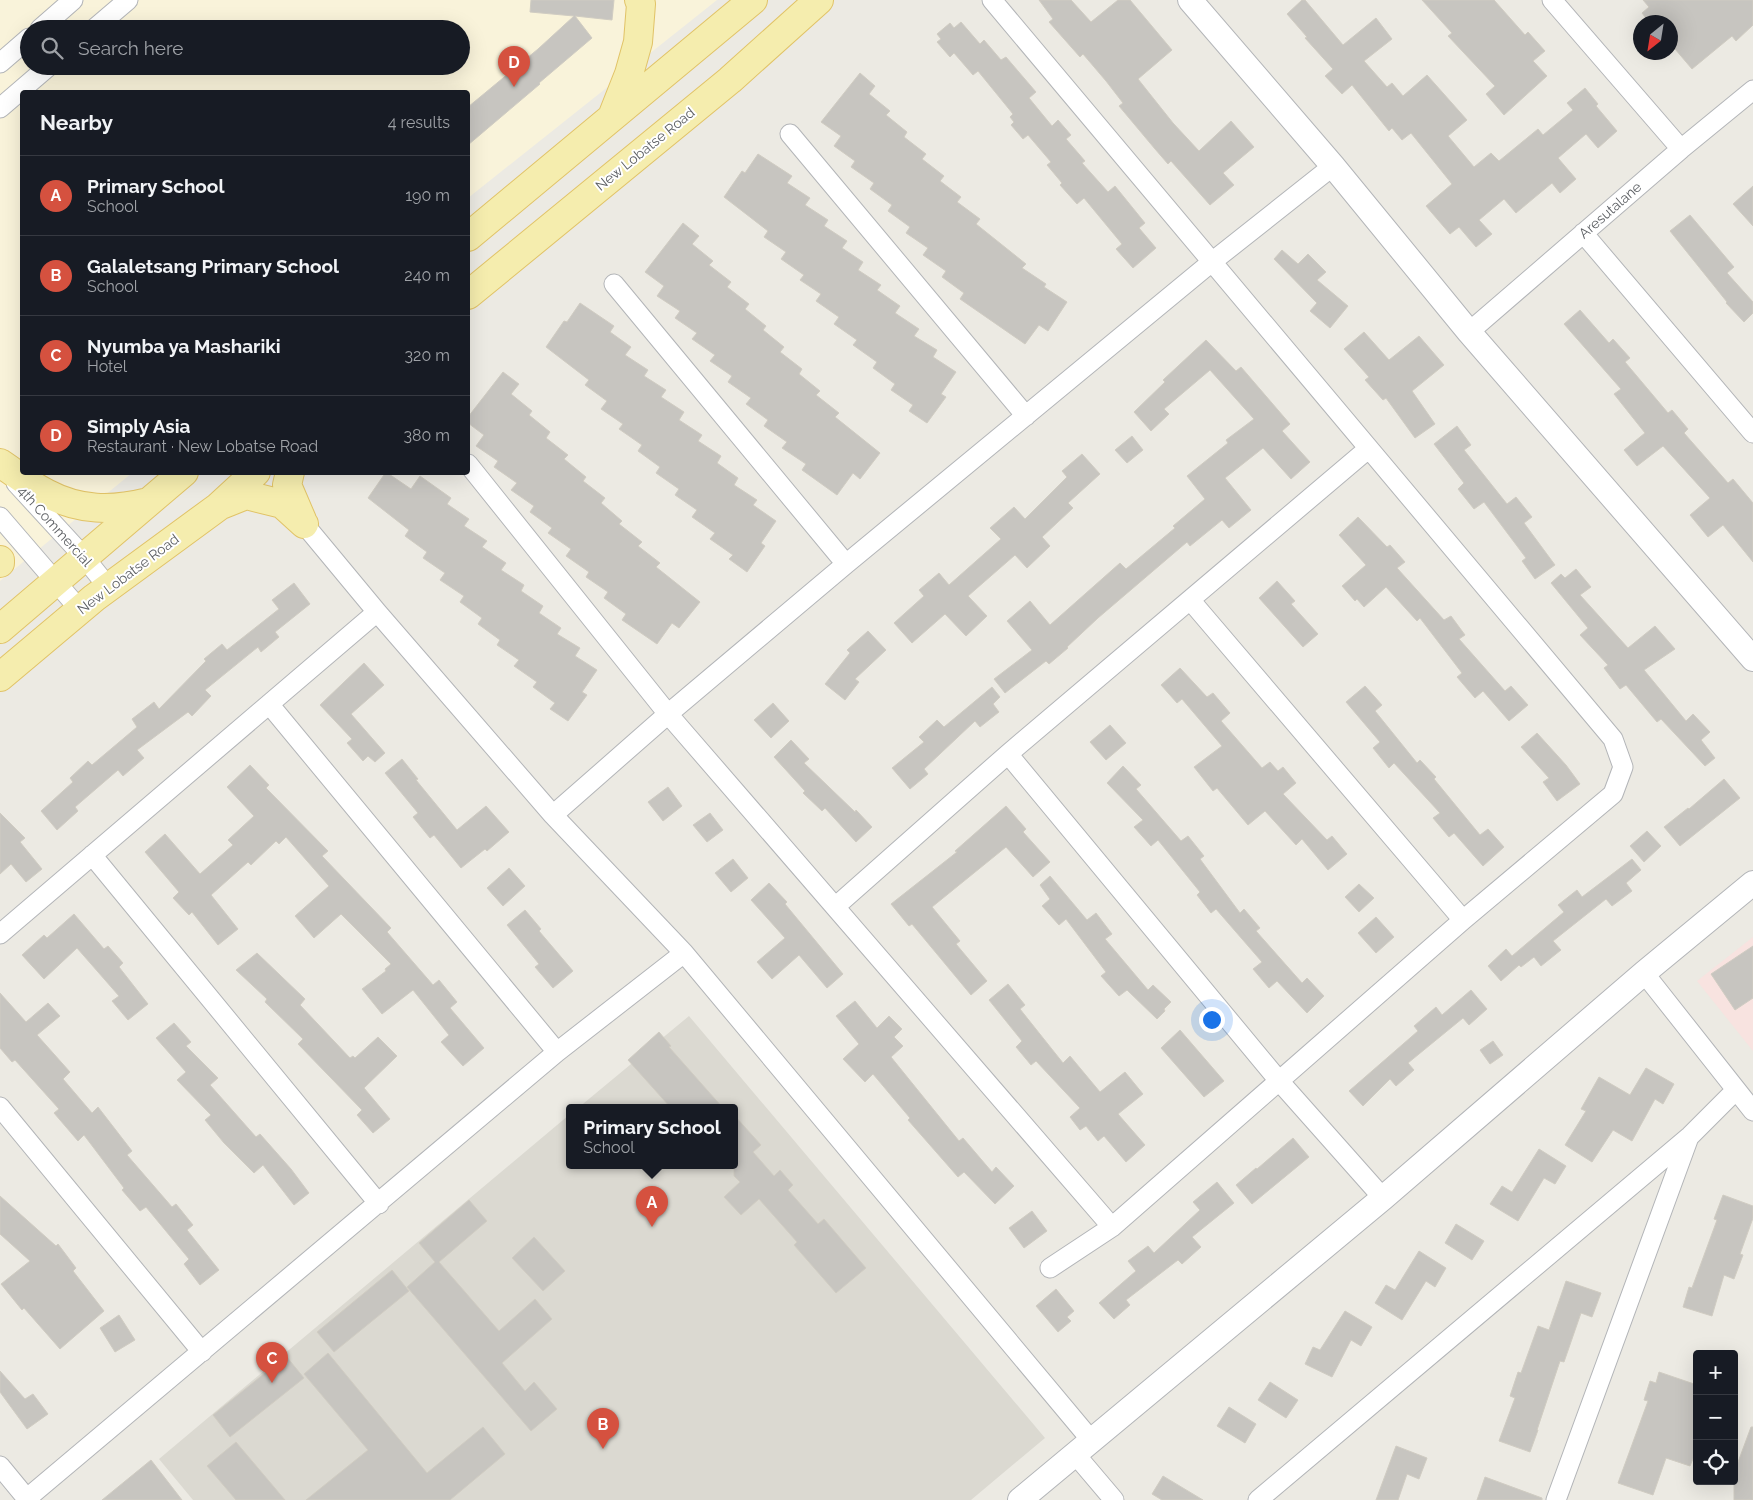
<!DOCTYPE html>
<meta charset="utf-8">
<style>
:root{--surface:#171b24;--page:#242831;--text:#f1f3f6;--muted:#9ea1a6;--line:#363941;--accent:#d5513f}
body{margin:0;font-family:Raleway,sans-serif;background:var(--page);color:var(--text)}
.controls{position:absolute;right:15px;bottom:15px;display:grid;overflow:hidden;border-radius:5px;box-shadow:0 5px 20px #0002}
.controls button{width:45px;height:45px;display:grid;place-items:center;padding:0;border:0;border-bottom:1px solid var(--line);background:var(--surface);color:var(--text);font:25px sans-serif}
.compass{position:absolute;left:1633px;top:15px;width:45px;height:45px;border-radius:50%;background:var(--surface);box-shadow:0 5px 20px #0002;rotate:210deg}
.you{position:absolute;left:1211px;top:1019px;width:18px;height:18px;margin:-12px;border:4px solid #fff;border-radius:50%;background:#1a73e8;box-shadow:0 0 0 8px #1a73e833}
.badge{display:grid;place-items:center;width:32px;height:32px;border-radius:50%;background:var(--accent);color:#fff;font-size:16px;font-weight:700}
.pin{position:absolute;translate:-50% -41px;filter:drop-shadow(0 1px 2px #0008)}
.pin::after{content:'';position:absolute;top:26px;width:18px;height:15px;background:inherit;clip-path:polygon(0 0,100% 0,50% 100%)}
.popup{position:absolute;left:566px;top:1104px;width:172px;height:65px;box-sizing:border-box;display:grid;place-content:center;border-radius:5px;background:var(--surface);filter:drop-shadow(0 1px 4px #0005);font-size:16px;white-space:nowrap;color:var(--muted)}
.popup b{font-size:19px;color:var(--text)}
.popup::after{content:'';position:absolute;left:50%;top:100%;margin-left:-10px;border:10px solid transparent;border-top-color:var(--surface)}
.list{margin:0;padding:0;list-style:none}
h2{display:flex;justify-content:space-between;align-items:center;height:65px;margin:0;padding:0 20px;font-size:21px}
h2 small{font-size:16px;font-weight:400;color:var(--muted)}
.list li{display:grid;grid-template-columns:32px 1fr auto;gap:15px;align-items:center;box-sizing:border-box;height:80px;padding:0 20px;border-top:1px solid var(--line)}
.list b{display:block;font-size:19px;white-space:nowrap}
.list p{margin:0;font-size:16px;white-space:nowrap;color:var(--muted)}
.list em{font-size:16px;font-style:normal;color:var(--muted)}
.icon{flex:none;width:28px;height:28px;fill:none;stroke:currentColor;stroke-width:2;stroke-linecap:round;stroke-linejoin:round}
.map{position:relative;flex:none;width:1753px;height:1500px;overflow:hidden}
.search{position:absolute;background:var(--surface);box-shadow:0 5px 20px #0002;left:20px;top:20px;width:450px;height:55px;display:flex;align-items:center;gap:12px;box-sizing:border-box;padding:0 18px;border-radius:28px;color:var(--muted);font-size:19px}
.panel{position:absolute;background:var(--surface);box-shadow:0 5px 20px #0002;left:20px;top:90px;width:450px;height:385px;border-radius:5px}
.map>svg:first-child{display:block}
.commercial{fill:#f9f3da;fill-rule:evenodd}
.education{fill:#dbd9d1}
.medical{fill:#f8e3e0}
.building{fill:#c7c5c0;stroke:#d0ccc2}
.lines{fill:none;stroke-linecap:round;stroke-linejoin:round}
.minor-casing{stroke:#b3b5b8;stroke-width:21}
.tertiary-casing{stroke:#b3b5b8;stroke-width:26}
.primary-casing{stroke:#e1c367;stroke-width:30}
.minor{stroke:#fff;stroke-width:19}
.tertiary{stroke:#fff;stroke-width:24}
.primary{stroke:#f5edae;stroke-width:28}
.labels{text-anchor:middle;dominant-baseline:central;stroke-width:4;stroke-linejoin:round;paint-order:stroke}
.street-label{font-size:14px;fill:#5b5e62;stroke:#fff}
</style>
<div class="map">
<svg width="1753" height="1500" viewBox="0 0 1753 1500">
<rect width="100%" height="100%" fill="#eceae3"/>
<path class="commercial" d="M0 0H717L468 198V92H22V472L132 473 0 581ZM29 29H461V66H29Z"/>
<path class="education" d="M689 1016 1045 1438 971 1500H193L159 1459 569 1115 570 1166H734V1108H578Z"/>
<path class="medical" d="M1753 937V1051L1697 981Z"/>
<path class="building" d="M531 0H614L612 20 575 16 592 38 539 83 540 84 468 145V107L538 49 574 16 530 12Z
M1039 0H1071L1091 22 1118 0H1130L1172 50 1138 79 1173 123 1199 151 1231 121 1254 147 1223 173 1234 185 1210 205 1171 161 1168 164 1155 149 1119 106 1123 103 1106 81 1083 54 1080 57 1049 22 1053 19Z
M1302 0H1305L1343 45 1376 18 1392 39 1364 61 1387 87 1392 83 1403 96 1427 75 1467 120 1448 136 1474 167 1491 153 1499 161 1538 129 1543 135 1573 110 1567 103 1585 88 1598 104 1596 106 1617 131 1598 148 1586 134 1558 158 1576 179 1560 193 1552 183 1516 213 1504 199 1479 220 1492 234 1476 247 1459 227 1450 234 1426 206 1452 184 1411 133 1402 140 1392 128 1389 131 1352 85 1342 94 1325 76 1333 69 1305 38 1307 37 1287 14Z
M1422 0H1494L1525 35 1528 32 1545 51 1533 61 1547 76 1504 115 1486 94 1495 86 1448 36 1452 33Z
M1643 0H1753V25L1736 41 1732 36 1692 69 1675 49 1673 51 1670 48V22H1649L1642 13 1649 7Z
M961 22 980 44 984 40 1001 60 1006 57 1036 92 1029 98 1052 126 1058 120 1071 135 1066 139 1085 161 1082 163 1108 192 1115 186 1145 223 1139 228 1156 248 1133 268 1116 249 1122 244 1084 198 1077 204 1060 185 1062 183 1047 165 1051 162 1028 135 1023 139 1011 125 1014 122 1010 117 1013 114 978 71 973 75 954 53 950 57 937 42 941 39 937 34 950 23 954 28Z
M860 73 875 86 869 94 890 111 886 115 907 132 904 137 926 154 922 159 944 176 940 181 961 197 957 202 980 219 976 224 1026 264 1022 268 1046 284 1044 287 1067 302 1048 331 1039 325 1025 344 960 299 964 293 942 277 946 271 923 255 928 248 906 233 910 227 888 211 892 205 870 189 874 183 851 167 855 161 834 146 841 136 821 122Z
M758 154 792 176 787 183 810 198 805 205 828 220 824 226 847 241 842 248 863 262 858 270 881 285 877 290 900 306 895 313 919 329 914 336 937 350 933 357 956 372 941 394 946 397 927 423 909 411 913 405 891 390 895 384 873 368 877 362 853 345 857 340 834 324 839 317 816 301 821 294 800 280 804 275 781 259 786 252 764 237 768 231 724 197 742 171 745 173Z
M1753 186V226L1733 204Z
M1690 215 1734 267 1727 273 1753 302V313L1744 322 1726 303 1727 302 1670 231Z
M683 223 699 236 692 244 713 261 709 265 731 282 727 287 749 304 745 309 766 326 763 330 784 347 780 352 802 369 799 374 820 391 816 395 839 413 835 417 880 453 860 479 853 473 837 495 802 470 806 464 782 448 787 442 764 426 768 420 746 404 751 398 728 382 732 376 710 361 715 355 692 339 697 333 675 318 680 311 657 296 664 286 645 272Z
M1282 250 1298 264 1308 254 1326 272 1317 280 1348 306 1330 328 1310 311 1317 303 1274 259Z
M580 303 614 326 610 332 631 347 625 355 648 370 644 376 666 390 661 397 684 412 679 420 702 435 698 441 721 456 717 463 738 478 734 485 757 500 753 505 776 521 761 543 765 546 747 572 729 559 733 555 710 539 715 533 692 517 697 510 675 495 679 489 656 473 660 467 638 451 642 445 619 429 623 424 601 409 607 401 585 385 589 380 546 347 564 321 567 322Z
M1580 310 1609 343 1613 339 1630 358 1625 362 1668 413 1672 410 1688 429 1684 433 1728 483 1733 479 1753 503V562L1723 525 1708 537 1690 515 1710 498 1663 446 1637 466 1624 450 1645 433 1614 394 1621 389 1564 324Z
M1364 332 1389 360 1419 336 1444 365 1412 391 1435 424 1415 438 1386 398 1383 400 1365 380 1369 377 1344 349Z
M1206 340 1236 371 1241 367 1290 424 1282 431 1310 462 1291 479 1263 448 1225 478 1251 510 1229 528 1222 520 1190 546 1187 542 1098 618 1067 647 1068 648 1049 664 1046 661 1005 693 994 679 1032 650 1007 621 1030 601 1050 625 1120 563 1126 569 1175 528 1173 526 1205 499 1187 476 1228 443 1226 440 1254 419 1210 370 1164 409 1169 414 1151 431 1134 412 1165 382 1163 380Z
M503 372 519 384 511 394 532 411 529 415 550 432 546 438 568 455 564 459 586 477 583 481 605 498 601 503 622 521 619 524 642 542 638 546 660 563 656 567 700 602 679 628 672 623 657 644 622 620 626 614 604 598 608 592 586 577 589 572 566 556 571 549 548 533 552 528 530 512 534 506 511 490 517 483 494 467 498 461 476 446 484 435 468 423V417Z
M1457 426 1471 445 1464 450 1507 504 1516 497 1532 517 1524 523 1555 565 1535 579 1522 561 1526 558 1484 502 1474 509 1458 489 1464 483 1434 444Z
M1132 436 1143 450 1127 463 1115 450Z
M1082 454 1100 474 1068 503 1073 508 1042 537 1050 546 1027 568 1015 555 968 596 987 616 966 636 945 614 912 643 894 623 924 596 919 590 939 573 949 585 1001 539 990 528 1014 507 1025 519 1067 477 1062 471Z
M386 472 411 489 420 476 451 498 447 504 469 519 464 526 487 541 482 547 506 563 501 570 524 585 521 591 543 606 539 613 561 628 557 634 580 648 575 656 597 670 582 692 587 695 568 721 550 709 555 703 533 687 537 682 514 666 519 660 497 645 500 640 478 624 482 618 460 602 464 596 440 580 445 573 423 558 427 552 405 536 409 530 368 498Z
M1358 517 1387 547 1390 545 1405 562 1397 568 1444 620 1451 616 1465 635 1459 639 1505 691 1511 686 1528 705 1509 721 1483 691 1475 698 1457 677 1462 673 1420 618 1417 621 1386 587 1364 607 1357 599 1355 601 1342 586 1366 565 1339 535Z
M1576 569 1591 587 1580 595 1628 648 1655 626 1675 649 1644 670 1686 721 1693 714 1710 732 1701 740 1715 758 1705 766 1661 719 1657 722 1626 685 1620 689 1604 668 1608 665 1580 635 1588 628 1551 583 1561 574 1565 578Z
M1277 581 1295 601 1291 604 1318 634 1303 647 1259 598Z
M294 583 310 604 275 632 279 637 261 652 258 647 205 690 211 696 192 716 188 712 137 750 144 758 123 776 118 770 75 807 78 811 57 830 41 811 73 782 70 778 88 761 92 765 137 727 132 719 154 702 159 709 206 661 204 659 222 644 227 650 279 609 272 600Z
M868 631 886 650 855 679 859 682 845 700 825 684 850 653 847 650Z
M364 663 384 685 351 714 385 753 375 762 368 756 363 761 347 743 352 739 320 705Z
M1180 668 1207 697 1213 693 1230 713 1221 721 1262 768 1270 762 1278 771 1283 767 1296 783 1283 794 1327 840 1332 836 1347 854 1328 870 1302 839 1296 845 1265 811 1248 825 1217 788 1213 791 1194 767 1222 746 1182 699 1177 703 1161 685Z
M1365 686 1382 705 1375 711 1417 763 1420 760 1436 777 1434 779 1480 835 1488 829 1504 847 1483 866 1454 833 1449 837 1433 818 1440 813 1394 763 1389 768 1373 748 1380 742 1346 702Z
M992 687 1000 697 993 704 999 712 980 727 975 721 924 769 928 774 910 789 892 768 924 742 919 737 937 720 944 727Z
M773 703 789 721 771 738 754 720Z
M1110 725 1126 743 1106 760 1090 742Z
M1537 733 1566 765 1580 784 1557 801 1543 782 1549 778 1521 747Z
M791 740 809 759 804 763 855 812 856 810 872 827 856 842 825 808 822 811 803 793 805 791 774 757Z
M402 759 418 779 416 780 457 830 486 806 509 832 487 851 485 849 461 868 434 835 430 838 413 817 418 813 385 773Z
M250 765 269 785 266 788 328 851 322 856 391 928 387 932 433 985 439 980 457 1002 450 1008 484 1048 463 1066 441 1042 449 1035 413 990 382 1014 362 989 386 971 385 969 391 964 341 914 314 938 295 916 329 886 286 837 279 844 276 841 251 865 248 862 211 895 238 929 218 945 192 912 189 915 173 898 179 892 145 852 165 834 200 874 233 845 228 840 254 816 227 787Z
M1123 766 1141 785 1136 789 1181 841 1188 836 1204 856 1200 859 1240 913 1244 909 1260 928 1256 931 1302 983 1307 978 1324 996 1307 1013 1277 981 1269 988 1253 969 1262 962 1216 909 1211 913 1197 895 1200 892 1158 840 1151 846 1134 827 1143 820 1107 783Z
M1724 779 1740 798 1680 846 1664 827 1688 808 1689 809Z
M668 787 682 806 663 821 648 802Z
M1006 806 1026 829 1023 832 1050 862 1033 877 1006 847 932 907 960 941 956 944 987 981 971 995 912 924 909 926 891 904 957 852 955 851Z
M0 813 25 838 20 842 42 869 26 882 11 864 0 874Z
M710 813 723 830 707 842 693 825Z
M1647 831 1661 846 1644 862 1630 846Z
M733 859 748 878 731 892 715 873Z
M1632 859 1641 870 1626 883 1632 891 1612 906 1606 899 1553 941 1561 950 1541 966 1534 957 1521 967 1519 965 1501 981 1488 966 1506 949 1512 956 1564 912 1558 905 1577 890 1582 897Z
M509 868 525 886 503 906 487 888Z
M1050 876 1087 920 1096 913 1112 934 1105 939 1148 990 1153 985 1171 1002 1164 1009 1165 1011 1157 1019 1127 990 1119 996 1101 976 1106 972 1066 919 1059 925 1042 906 1050 899 1040 885Z
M769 883 787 902 785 904 843 974 827 988 799 955 772 979 757 962 785 938 751 900Z
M1359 884 1374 898 1359 912 1345 897Z
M525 910 541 929 539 931 573 971 553 988 535 967 539 964 507 925Z
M74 914 104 949 108 946 123 963 119 967 148 1004 128 1020 112 1001 119 996 77 948 44 979 22 955 44 935 47 938Z
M1376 917 1394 937 1376 953 1358 933Z
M1753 946V998L1735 1010 1711 974Z
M257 953 305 999 300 1005 350 1058 353 1056 355 1058 378 1037 397 1056 364 1088 390 1119 373 1133 357 1115 362 1110 298 1044 303 1039 265 1002 267 999 236 970Z
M1008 984 1025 1005 1020 1009 1063 1063 1070 1056 1100 1092 1125 1072 1143 1094 1118 1114 1145 1145 1126 1162 1104 1136 1098 1141 1086 1126 1080 1130 1070 1117 1080 1108 1036 1061 1031 1065 1016 1047 1022 1041 989 1000Z
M1471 990 1487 1009 1469 1025 1463 1018 1408 1063 1414 1070 1396 1086 1390 1079 1363 1106 1349 1091 1418 1031 1414 1026 1436 1007 1442 1015Z
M0 993 26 1022 48 1003 60 1016 37 1035 70 1072 63 1079 92 1113 98 1107 132 1151 127 1155 172 1207 176 1204 193 1225 187 1230 219 1270 200 1285 184 1264 189 1259 146 1207 140 1211 122 1190 124 1188 84 1135 78 1141 54 1113 59 1109 15 1060 12 1062 0 1048Z
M855 1001 877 1028 889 1016 902 1029 894 1037 903 1046 891 1057 959 1141 963 1138 992 1172 996 1167 1014 1186 995 1204 964 1172 958 1177 908 1120 910 1118 873 1074 865 1082 843 1059 859 1044 836 1016Z
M174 1023 191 1042 186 1046 218 1078 210 1085 256 1137 260 1134 291 1169 309 1193 294 1205 263 1165 254 1173 224 1143 205 1120 211 1115 177 1080 186 1072 156 1038Z
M1180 1030 1224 1081 1204 1097 1161 1048Z
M659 1032 671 1046 669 1047 723 1108H671L628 1060Z
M1493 1041 1503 1055 1490 1064 1480 1050Z
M1646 1068 1674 1084 1663 1104 1655 1099 1632 1141 1613 1130 1592 1162 1565 1145 1586 1111 1581 1109 1599 1077 1630 1095Z
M734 1115 761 1145 753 1152 774 1176 780 1170 793 1185 788 1190 818 1224 824 1219 866 1268 836 1293 794 1245 797 1242 759 1199 741 1215 724 1197 740 1182 734 1176Z
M1293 1138 1309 1157 1252 1204 1236 1185 1256 1168 1257 1169Z
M1539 1149 1566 1166 1555 1184 1544 1178 1518 1221 1490 1204 1502 1186 1512 1192Z
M1217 1182 1234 1203 1192 1237 1201 1247 1182 1264 1178 1260 1126 1300 1130 1305 1114 1319 1099 1303 1136 1271 1128 1261 1148 1246 1154 1253 1200 1210 1193 1202Z
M1723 1195 1753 1206V1218L1740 1254 1743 1255 1734 1279 1724 1275 1712 1316 1683 1307 1689 1287 1692 1288 1717 1220 1714 1219Z
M0 1196 56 1246 58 1244 76 1268 73 1271 104 1311 60 1349 24 1308 22 1310 1 1284 30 1261 0 1234Z
M469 1200 487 1221 439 1262 499 1331 535 1299 552 1319 502 1363 525 1391 534 1382 557 1409 531 1431 407 1287 435 1262 419 1243Z
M1032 1211 1047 1231 1024 1248 1009 1228Z
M1456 1224 1484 1241 1472 1260 1445 1243Z
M534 1237 565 1271 543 1291 512 1258Z
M1419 1251 1446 1268 1435 1287 1426 1281 1402 1320 1375 1303 1386 1285 1395 1290Z
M392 1270 409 1291 334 1352 317 1332Z
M1566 1281 1601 1293 1592 1317 1581 1313 1564 1362 1560 1361 1537 1430H1538L1530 1452 1499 1441 1515 1398 1510 1396 1518 1372 1521 1373 1538 1326 1549 1330Z
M1056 1289 1074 1311 1067 1317 1071 1321 1058 1332 1036 1306Z
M1345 1311 1372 1327 1361 1346 1351 1340 1332 1377 1305 1364 1313 1347 1320 1350Z
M119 1315 135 1340 115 1352 100 1328Z
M328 1353 427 1473 483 1427 505 1454 450 1500H306L368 1450 304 1374Z
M286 1356 304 1378 230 1437 213 1415Z
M0 1371 25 1399 33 1394 48 1414 27 1429 0 1392Z
M1659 1372 1697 1385V1449L1690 1466 1666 1458 1653 1495 1618 1483 1648 1401 1644 1400 1650 1381 1656 1383Z
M1270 1382 1298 1400 1286 1418 1258 1400Z
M1229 1407 1256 1424 1245 1443 1217 1426Z
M1751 1427H1753V1500H1734V1473Z
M236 1442 285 1500H236L207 1466Z
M1396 1446 1427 1458 1419 1479 1407 1474 1398 1500H1376Z
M151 1460 182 1500H102Z
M1163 1476 1203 1500H1162L1152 1494Z
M1485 1477 1542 1498V1500H1477Z"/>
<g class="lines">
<defs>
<path id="minor" d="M992 0 1613 739 1623 767 1613 794 1463 920 1112 1227 1050 1268
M1552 0 1681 149
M40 29 73 0
M94 29 128 0
M0 63 29 38
M0 108 49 66
M790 134 1026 416
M1583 233 1753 433
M614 284 846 564
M1469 332 1681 149 1753 90
M468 464 668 714 1112 1227
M16 483 84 557 108 587
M0 517 80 610
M304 524 377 612 553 815 684 953 1091 1440
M1191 601 1463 920
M269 704 557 1052
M1008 754 1280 1082 1383 1198
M553 815 668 714 846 564 1213 261 1333 166
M92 855 379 1204
M835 907 1008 754 1368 449
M0 934 377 612
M1644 973 1753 1111
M0 1107 202 1352
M1075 1454 1114 1500
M0 1466 28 1500
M25 1500 557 1052 684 953
M1258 1500 1690 1136 1736 1090
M1556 1500 1689 1137"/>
<path id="tertiary" d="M1190 0 1333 166 1469 332 1753 659
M1020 1500 1383 1198 1644 973 1753 883"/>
<path id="primary" d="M612 117 629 74 638 42 641 4 639 0
M468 237 753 0
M468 295 730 80 819 0
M0 463C15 473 30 485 46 493 80 511 112 511 148 502
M290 472 287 485 302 520
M221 505 246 495 282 504 304 524
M0 560V563
M0 629 184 472
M0 677 94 598 218 507 256 472"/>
</defs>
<use href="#minor" class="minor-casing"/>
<use href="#tertiary" class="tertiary-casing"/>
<use href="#primary" class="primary-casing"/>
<use href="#minor" class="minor"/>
<use href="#tertiary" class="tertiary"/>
<use href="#primary" class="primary"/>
</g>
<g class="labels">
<g class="street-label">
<text transform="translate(645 149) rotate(-39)">New Lobatse Road</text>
<text transform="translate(1610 210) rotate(-41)">Aresutalane</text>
<text transform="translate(55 526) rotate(48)">4th Commercial</text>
<text transform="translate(128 574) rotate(-37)">New Lobatse Road</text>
</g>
</g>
</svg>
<div class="controls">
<button>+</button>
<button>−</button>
<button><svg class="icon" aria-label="locate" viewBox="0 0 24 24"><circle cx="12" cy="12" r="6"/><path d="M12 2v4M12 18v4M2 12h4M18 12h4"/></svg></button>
</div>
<svg class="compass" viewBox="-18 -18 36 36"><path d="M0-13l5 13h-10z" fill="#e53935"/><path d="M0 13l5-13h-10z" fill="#9ea1a6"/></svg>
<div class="you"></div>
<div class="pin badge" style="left:652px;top:1227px">A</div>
<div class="popup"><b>Primary School</b>School</div>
<div class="pin badge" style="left:603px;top:1449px">B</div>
<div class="pin badge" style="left:272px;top:1383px">C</div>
<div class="pin badge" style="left:514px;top:87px">D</div>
<div class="search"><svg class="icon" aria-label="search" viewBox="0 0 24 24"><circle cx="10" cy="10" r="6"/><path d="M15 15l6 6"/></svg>Search here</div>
<section class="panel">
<h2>Nearby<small>4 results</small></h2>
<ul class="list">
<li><span class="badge">A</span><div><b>Primary School</b><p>School</p></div><em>190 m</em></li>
<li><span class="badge">B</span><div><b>Galaletsang Primary School</b><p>School</p></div><em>240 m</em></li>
<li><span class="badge">C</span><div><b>Nyumba ya Mashariki</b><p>Hotel</p></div><em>320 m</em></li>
<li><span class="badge">D</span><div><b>Simply Asia</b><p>Restaurant · New Lobatse Road</p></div><em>380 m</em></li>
</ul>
</section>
</div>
